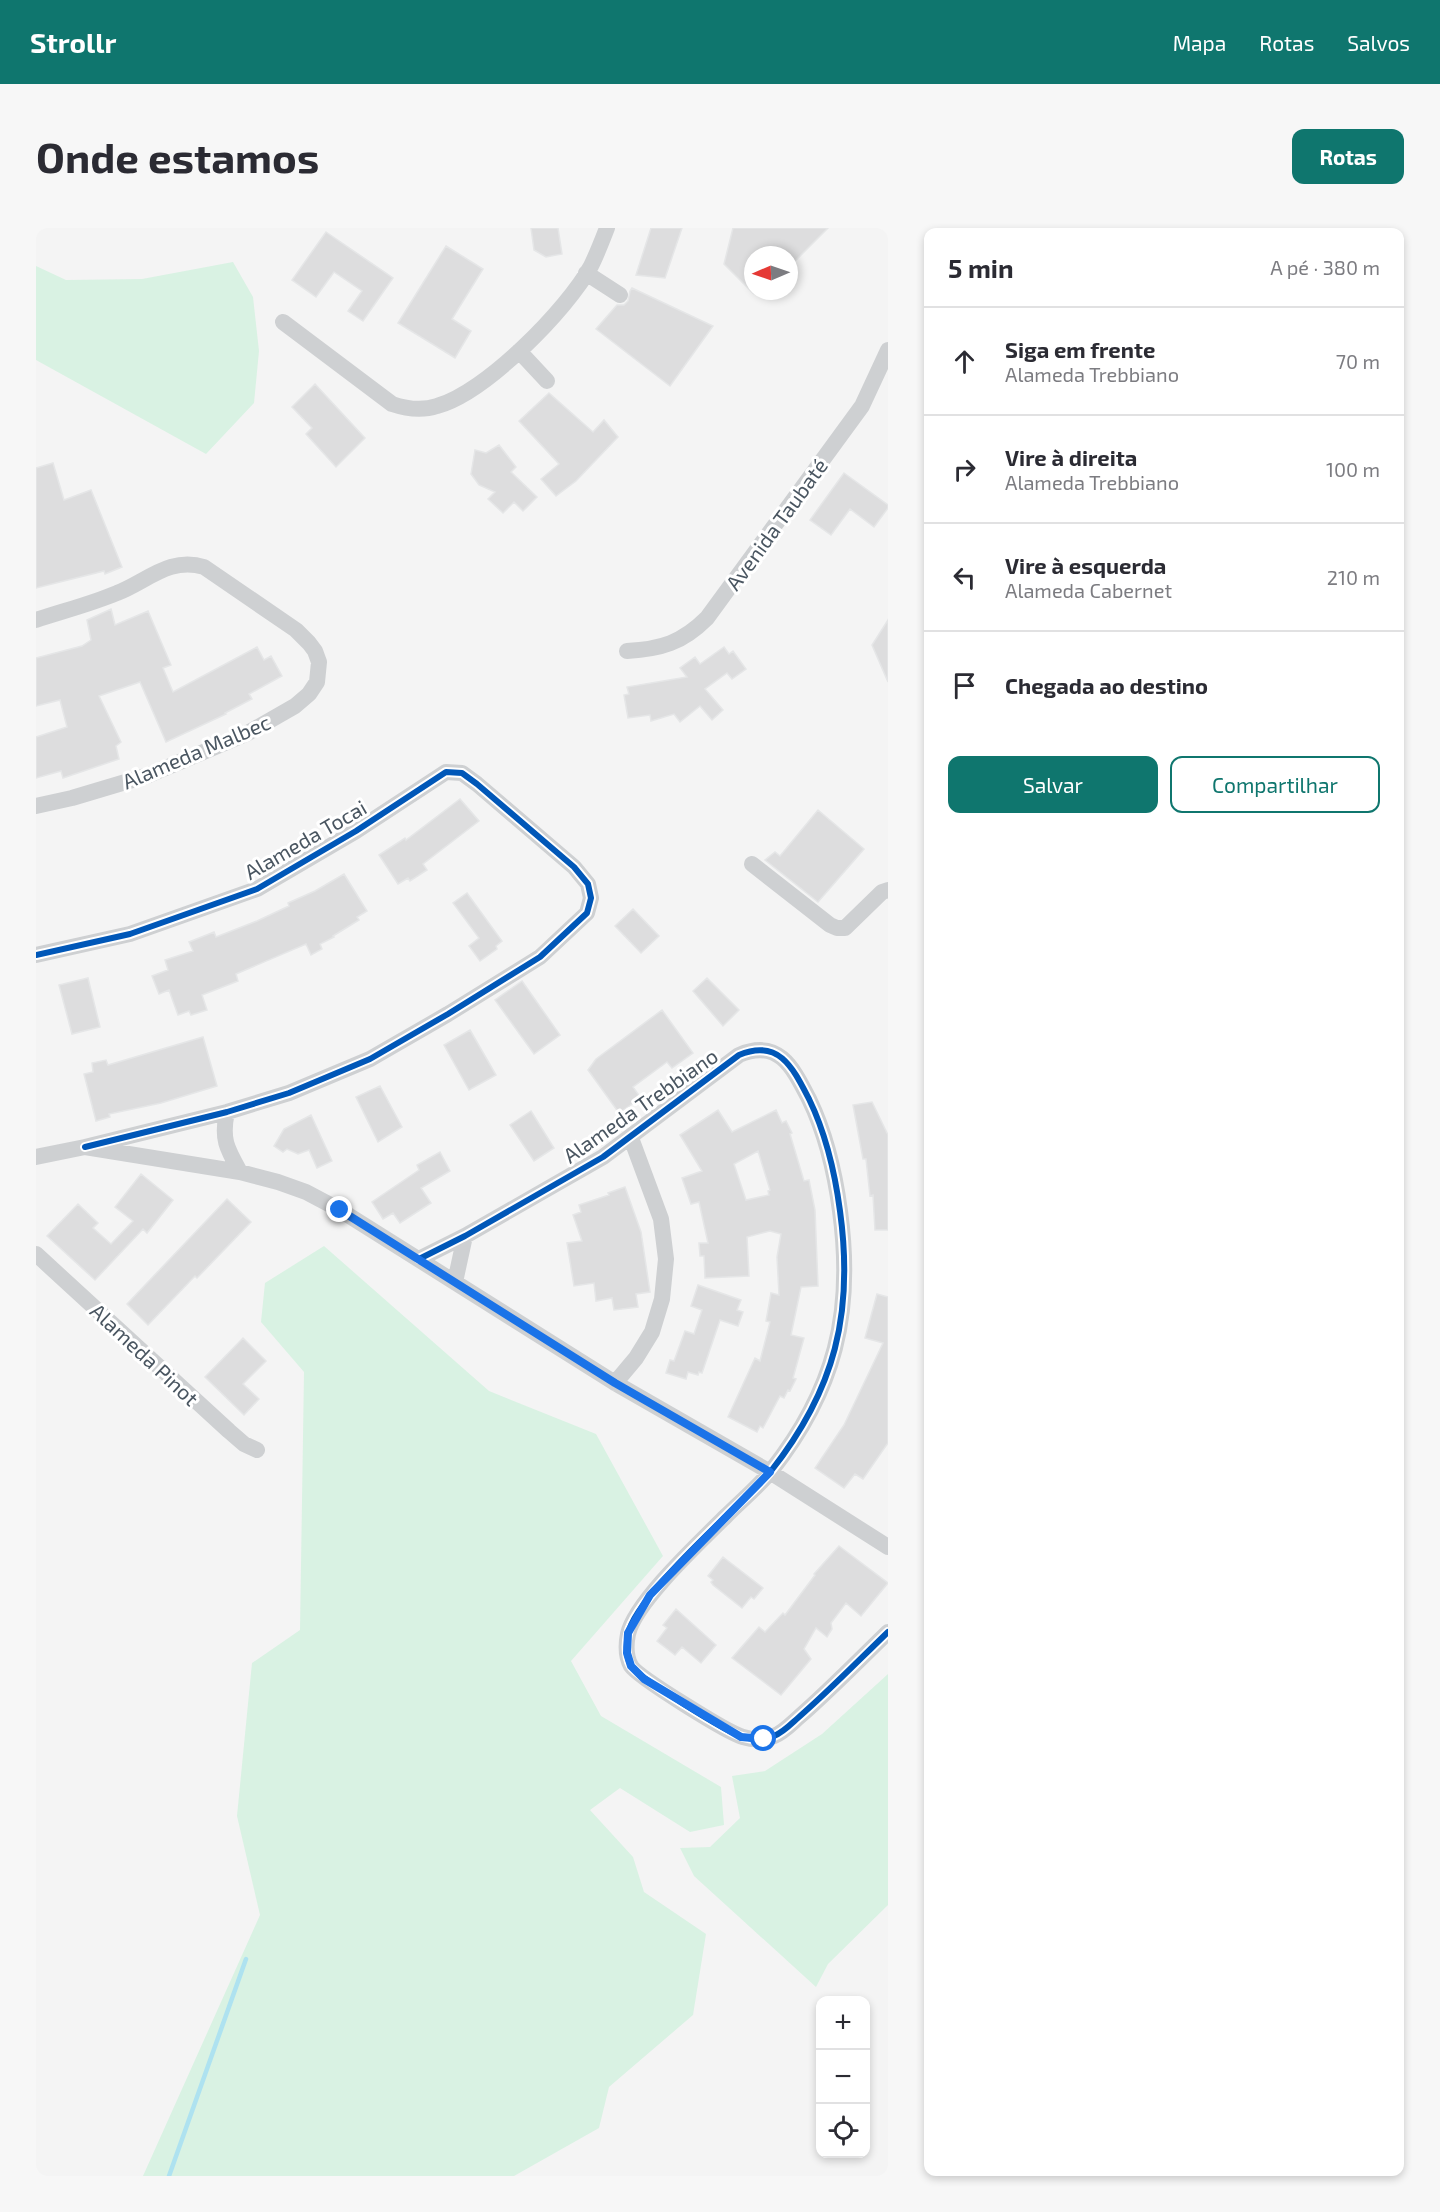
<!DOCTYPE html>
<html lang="pt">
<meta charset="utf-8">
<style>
:root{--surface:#fff;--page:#f7f7f7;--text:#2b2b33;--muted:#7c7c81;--line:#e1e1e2;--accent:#0f766e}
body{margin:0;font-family:"Exo 2",sans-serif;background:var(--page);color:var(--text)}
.controls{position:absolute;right:18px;bottom:18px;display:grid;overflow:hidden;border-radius:12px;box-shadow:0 3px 9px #0003}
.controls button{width:54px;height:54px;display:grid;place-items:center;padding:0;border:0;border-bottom:2px solid var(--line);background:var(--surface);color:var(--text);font:30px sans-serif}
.compass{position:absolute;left:708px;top:18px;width:54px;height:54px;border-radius:50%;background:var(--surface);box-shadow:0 3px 9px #0003;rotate:268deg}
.stop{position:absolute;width:18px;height:18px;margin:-14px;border:4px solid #1a73e8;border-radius:50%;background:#fff}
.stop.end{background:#1a73e8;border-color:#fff;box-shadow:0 2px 6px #0008}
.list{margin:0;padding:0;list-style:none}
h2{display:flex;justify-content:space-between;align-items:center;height:78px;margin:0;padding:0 24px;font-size:26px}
h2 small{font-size:20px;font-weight:400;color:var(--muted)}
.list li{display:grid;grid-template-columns:39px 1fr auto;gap:18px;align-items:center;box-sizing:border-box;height:108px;padding:0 24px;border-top:2px solid var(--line)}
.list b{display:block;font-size:22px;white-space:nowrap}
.list p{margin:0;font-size:20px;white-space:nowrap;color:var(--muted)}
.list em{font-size:20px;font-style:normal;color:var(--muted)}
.actions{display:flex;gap:12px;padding:18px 24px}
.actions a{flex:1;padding:14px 0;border:2px solid var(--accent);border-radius:12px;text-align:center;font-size:21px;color:var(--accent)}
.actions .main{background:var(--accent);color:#fff}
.icon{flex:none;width:33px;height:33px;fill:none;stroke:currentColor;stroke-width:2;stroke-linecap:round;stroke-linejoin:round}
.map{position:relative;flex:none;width:852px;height:1948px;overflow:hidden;border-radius:12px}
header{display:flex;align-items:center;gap:36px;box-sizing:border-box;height:84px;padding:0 30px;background:var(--accent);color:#fff}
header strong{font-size:28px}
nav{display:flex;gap:33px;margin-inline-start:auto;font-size:21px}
.intro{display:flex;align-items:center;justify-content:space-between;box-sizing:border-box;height:144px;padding:0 36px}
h1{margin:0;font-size:42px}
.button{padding:15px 27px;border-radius:12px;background:var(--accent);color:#fff;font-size:21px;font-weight:700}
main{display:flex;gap:36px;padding:0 36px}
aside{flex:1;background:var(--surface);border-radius:12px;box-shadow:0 3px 9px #0003}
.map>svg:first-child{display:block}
.green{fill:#d9f2e3}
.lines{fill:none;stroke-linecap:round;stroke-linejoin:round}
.stream{stroke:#aee2f0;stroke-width:4.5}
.building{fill:#ddddde;stroke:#e5e6e7;stroke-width:1.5;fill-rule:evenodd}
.minor{stroke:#ced0d2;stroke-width:16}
.cycleway-casing{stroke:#fff;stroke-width:10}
.cycleway{stroke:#0057b8;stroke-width:6}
.route{stroke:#1a73e8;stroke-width:8}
.labels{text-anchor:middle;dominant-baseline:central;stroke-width:6;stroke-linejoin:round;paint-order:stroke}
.street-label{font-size:21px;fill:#4a5661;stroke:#fff}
</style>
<header>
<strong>Strollr</strong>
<nav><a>Mapa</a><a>Rotas</a><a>Salvos</a></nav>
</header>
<div class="intro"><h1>Onde estamos</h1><a class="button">Rotas</a></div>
<main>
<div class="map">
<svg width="852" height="1948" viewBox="0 0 852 1948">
<rect width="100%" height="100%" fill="#f4f4f4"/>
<path class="green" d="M197 34 217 69 223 123 218 175 170 226 0 132V38L30 52 106 51Z
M288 1018 453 1163 560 1206 627 1328 535 1433 565 1488 685 1559 688 1597 654 1604 584 1560 554 1582 597 1629 608 1664 670 1706 657 1787 573 1859 563 1900 478 1948H107L224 1687 201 1588 216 1435 264 1402 268 1144 225 1094 229 1055Z
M852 1446V1677L792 1736 780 1759 658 1648 644 1620 674 1619 704 1590 696 1548 729 1543 786 1506Z"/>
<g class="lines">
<path class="stream" d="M133 1948 210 1731"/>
</g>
<path class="building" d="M495 0H522L526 26 510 29 498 22Z
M615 0H646L629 50 600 47Z
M697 0H792L753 39V27H717V65L688 36Z
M290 4 357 50 327 93 312 83 326 63 298 44 280 69 256 52Z
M410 18 447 41 416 91 435 103 419 130 362 95Z
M596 60 677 98 634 158 560 101 581 77H588L592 73 594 63Z
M279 156 329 210 300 239 270 206 276 200 256 179Z
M513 165 557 204 568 192 582 209 540 253 520 268 505 251 523 236 483 193Z
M463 217 480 239 475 244 501 269 487 283 478 274 467 285 452 271 459 264 443 257 435 246 439 222 450 225Z
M17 235 28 272 55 262 86 339 69 346 68 343 0 360V240Z
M808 245 852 277V280L838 299 814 281 795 307 774 292Z
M75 381 79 397 112 383 135 437 127 440 137 464 221 419 228 432 235 428 246 448 213 466 216 471 189 485 190 486 130 514 104 454 63 468 85 514 80 518 83 531 27 550 25 543 0 550V509L31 499 24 472 0 478V430L46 418 55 412 51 392Z
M852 392V454L836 417Z
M688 419 693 426 697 423 710 441 696 451 691 445 669 461 687 482 676 492 664 478 644 494 638 486 615 493 614 487 592 490 588 467 593 466 591 459 651 449 644 440 659 429 664 436Z
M424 571 443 593 387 636 391 642 374 653 372 650 362 656 343 627 369 610 370 612Z
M782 582 828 621 782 674 729 632 739 624 744 628Z
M308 646 331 683 321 689 323 692 297 708 298 709 284 716 286 721 275 727 270 716 200 746 202 753 166 767 171 782 155 787 153 783 142 787 133 762 123 766 116 748 132 742 129 732 157 723 153 714 178 704 180 709 221 693 253 678 252 675 279 663Z
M431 665 466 713 460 718 461 721 444 733 433 718 443 710 417 675Z
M597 681 623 708 605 725 579 698Z
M52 750 64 799 36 806 23 757Z
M671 750 703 782 687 798 657 763Z
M486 753 524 807 498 826 459 772Z
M626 782 657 825 636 840 631 834 597 859 605 870 583 885 552 842 560 831Z
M434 802 460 847 433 862 408 817Z
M167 809 181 858 125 875 73 886 74 889 60 893 48 846 57 844 56 835 70 832 72 837Z
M344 858 366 899 342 914 320 869Z
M836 874 852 907V1002H839L837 967 834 968 830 931H827L817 877Z
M682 882 696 904 740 882 746 895 750 893 756 905 754 906 768 953 773 952 779 982 782 1058 765 1059 755 1107 768 1110 757 1150 760 1151 754 1163 752 1162 748 1170 744 1168 727 1200 724 1198 721 1204 692 1189 719 1130 724 1133 734 1094 730 1093 735 1065 743 1067 741 1029 745 1006 734 1003 711 1009 713 1048 669 1050 668 1028H664L663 1015H672L663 974 655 976 646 950 666 943 644 907ZM722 923 734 962 732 963 733 967 710 972 698 936Z
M495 883 518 920 498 933 474 897Z
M275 887 296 933 281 940 273 922 262 926 251 921 247 924 238 918 248 901Z
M404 924 414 943 385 960 395 975 364 995 357 985 347 991 336 974 383 942 381 937Z
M105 946 137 972 111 1005 107 1001 59 1052 11 1008 42 976 62 995 57 1000 75 1016 97 993 79 979Z
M589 959 605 1004 614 1064 600 1066 602 1079 578 1082 576 1070 560 1073 558 1055 538 1058 531 1015 546 1013 537 987 545 984 543 977 573 967 572 965Z
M191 971 215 994 161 1050 159 1048 112 1097 91 1076Z
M662 1057 705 1072 701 1082 707 1084 702 1098 684 1092 666 1145 663 1144 662 1147 652 1144 650 1151 630 1145 634 1132 638 1133 649 1103 658 1106 666 1082 655 1078Z
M841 1066 852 1069V1215L827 1251 819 1246 808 1260 779 1240 808 1197 847 1115 829 1110Z
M207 1110 230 1133 207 1156 223 1171 208 1187 169 1149Z
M803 1318 852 1355 825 1388 810 1375 795 1395 796 1401 791 1409 780 1400 768 1421 775 1431 745 1467 696 1430 723 1399 729 1404 747 1385 749 1387 779 1347 778 1346Z
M687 1329 727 1360 718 1371 715 1369 706 1380 677 1357 675 1354 677 1352 672 1348Z
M640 1381 680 1417 665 1435 646 1419 639 1427 621 1413 631 1400 627 1397Z"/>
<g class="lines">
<path class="minor" d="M550 45 584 67
M247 94 356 176C371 181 386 183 401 178 449 165 531 82 555 38 561 26 566 13 571 0
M483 123 511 153
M0 392C27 383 55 376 81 365 110 354 134 328 168 339L260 402 273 415 279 423 283 434 281 454 273 466 259 478 210 506 113 547 36 570 0 578
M591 423C625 421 646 415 671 390L826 178 852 122
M716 636 794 697 801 700H809L846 664 852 662
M0 727 94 706 221 661 320 603 410 544 426 545 441 556 538 639 552 656 555 670 551 685 504 729 412 786 334 831 253 865 191 884 49 919
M191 884C185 911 191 921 204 944
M0 929 49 919 204 944 242 954 270 964 304 982 579 1155 734 1244 852 1319
M0 1026 193 1203 208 1216 221 1222
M383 1031 429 1008 567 929 703 827C743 810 757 840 773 871 790 906 799 945 804 983 818 1085 799 1162 735 1243 722 1259 705 1273 690 1288 665 1313 599 1374 592 1406 590 1416 590 1429 595 1438 602 1449 692 1505 707 1509 717 1512 728 1512 738 1508 748 1504 756 1495 763 1489 794 1462 823 1432 852 1404
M419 1054 429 1008
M579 1155 600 1130 616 1104 626 1071 630 1031 625 991 595 910"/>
<defs>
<path id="cycleway" d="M0 727 94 706 221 661 320 603 410 544 426 545 441 556 538 639 552 656 555 670 551 685 504 729 412 786 334 831 253 865 191 884 49 919
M383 1031 429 1008 567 929 703 827C743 810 757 840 773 871 790 906 799 945 804 983 818 1085 799 1162 735 1243 722 1259 705 1273 690 1288 665 1313 599 1374 592 1406 590 1416 590 1429 595 1438 602 1449 692 1505 707 1509 717 1512 728 1512 738 1508 748 1504 756 1495 763 1489 794 1462 823 1432 852 1404"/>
</defs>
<use href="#cycleway" class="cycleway-casing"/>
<use href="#cycleway" class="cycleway"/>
</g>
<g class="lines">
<path class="route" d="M304 982 579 1155 734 1244 614 1367 592 1405 591 1425 595 1438 608 1451 705 1509 728 1511"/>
</g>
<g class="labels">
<g class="street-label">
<text transform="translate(740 296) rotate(-54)">Avenida Taubaté</text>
<text transform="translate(160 523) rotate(-23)">Alameda Malbec</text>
<text transform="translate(269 611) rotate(-30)">Alameda Tocai</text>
<text transform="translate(604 877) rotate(-35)">Alameda Trebbiano</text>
<text transform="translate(109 1126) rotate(43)">Alameda Pinot</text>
</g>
</g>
</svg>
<div class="controls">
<button>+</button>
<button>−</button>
<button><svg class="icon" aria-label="locate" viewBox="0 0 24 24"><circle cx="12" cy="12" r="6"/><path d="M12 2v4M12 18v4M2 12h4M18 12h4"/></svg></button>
</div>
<svg class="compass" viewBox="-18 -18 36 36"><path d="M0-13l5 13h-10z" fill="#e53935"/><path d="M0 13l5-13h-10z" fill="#7c7c81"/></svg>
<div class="stop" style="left:728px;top:1511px"></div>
<div class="stop end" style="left:304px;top:982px"></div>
</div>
<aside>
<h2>5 min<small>A pé · 380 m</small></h2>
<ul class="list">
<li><svg class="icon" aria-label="ahead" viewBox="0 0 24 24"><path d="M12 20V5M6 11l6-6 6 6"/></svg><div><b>Siga em frente</b><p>Alameda Trebbiano</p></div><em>70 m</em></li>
<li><svg class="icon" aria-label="right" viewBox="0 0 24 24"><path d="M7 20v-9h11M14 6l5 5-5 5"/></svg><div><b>Vire à direita</b><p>Alameda Trebbiano</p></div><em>100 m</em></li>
<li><svg class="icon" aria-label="left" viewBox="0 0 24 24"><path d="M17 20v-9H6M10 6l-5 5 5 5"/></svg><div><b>Vire à esquerda</b><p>Alameda Cabernet</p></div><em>210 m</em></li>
<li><svg class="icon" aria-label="arrive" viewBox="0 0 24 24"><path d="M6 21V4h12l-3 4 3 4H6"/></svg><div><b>Chegada ao destino</b></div></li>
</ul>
<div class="actions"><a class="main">Salvar</a><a>Compartilhar</a></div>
</aside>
</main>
